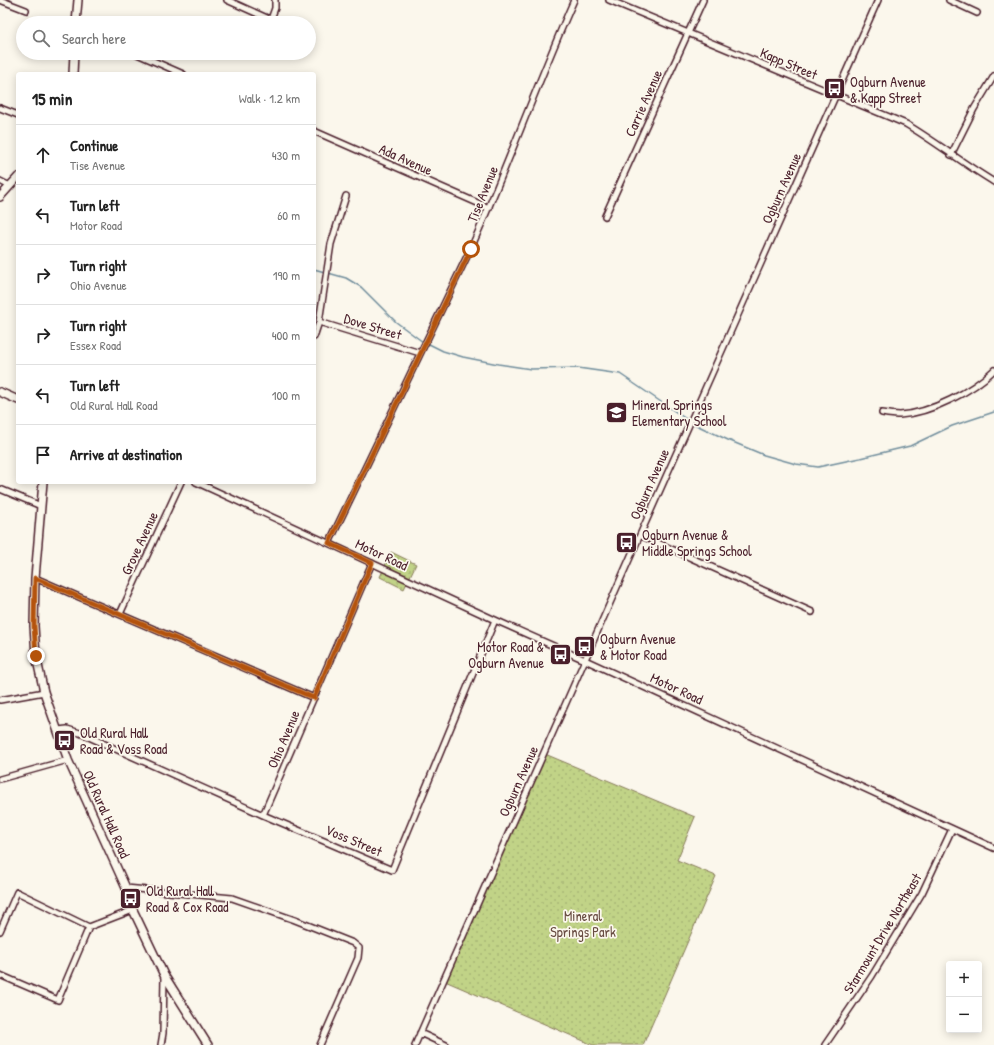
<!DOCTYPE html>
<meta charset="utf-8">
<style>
:root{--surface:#fff;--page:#f2f2f2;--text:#222;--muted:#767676;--line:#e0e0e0}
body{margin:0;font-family:"Patrick Hand",sans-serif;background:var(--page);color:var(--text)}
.controls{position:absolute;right:12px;bottom:12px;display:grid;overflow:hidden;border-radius:4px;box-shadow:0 2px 10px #0003}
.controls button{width:36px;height:36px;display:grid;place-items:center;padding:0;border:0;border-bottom:1px solid var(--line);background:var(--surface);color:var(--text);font:20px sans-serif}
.stop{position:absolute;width:12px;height:12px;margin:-9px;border:3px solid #b45309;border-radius:50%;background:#fff}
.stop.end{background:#b45309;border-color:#fff;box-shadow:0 1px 4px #0008}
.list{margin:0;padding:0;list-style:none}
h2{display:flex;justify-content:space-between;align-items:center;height:52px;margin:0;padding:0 16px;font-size:17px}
h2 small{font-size:13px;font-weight:400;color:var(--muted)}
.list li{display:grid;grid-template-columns:26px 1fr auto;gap:12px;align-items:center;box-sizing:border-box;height:60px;padding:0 16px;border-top:1px solid var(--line)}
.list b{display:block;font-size:15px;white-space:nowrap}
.list p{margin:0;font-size:13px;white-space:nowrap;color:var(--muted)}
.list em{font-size:13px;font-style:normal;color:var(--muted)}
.icon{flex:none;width:22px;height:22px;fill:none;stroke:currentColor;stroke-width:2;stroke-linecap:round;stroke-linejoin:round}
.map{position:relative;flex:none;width:994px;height:1045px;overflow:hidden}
.search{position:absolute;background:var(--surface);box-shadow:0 2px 10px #0003;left:16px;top:16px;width:300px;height:44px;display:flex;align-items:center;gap:10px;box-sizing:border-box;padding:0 14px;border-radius:22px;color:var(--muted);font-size:15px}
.panel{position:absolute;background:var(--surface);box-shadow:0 2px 10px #0003;left:16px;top:72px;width:300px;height:412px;border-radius:4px}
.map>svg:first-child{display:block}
.park{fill:url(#park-dots);stroke:#867959}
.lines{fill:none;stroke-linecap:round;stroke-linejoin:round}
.stream{stroke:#708d9c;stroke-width:1.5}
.minor-casing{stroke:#4a1f2b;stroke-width:8}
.major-casing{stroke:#4a1f2b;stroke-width:10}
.minor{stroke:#fbf7ec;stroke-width:5}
.major{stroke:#fbf7ec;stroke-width:7}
.route{stroke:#b45309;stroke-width:5}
.labels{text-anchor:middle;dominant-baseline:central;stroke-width:3.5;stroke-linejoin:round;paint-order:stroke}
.street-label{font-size:14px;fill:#4a1f2b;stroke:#fbf7ec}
.poi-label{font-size:14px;fill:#4a1f2b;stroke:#fbf7ec;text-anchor:start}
.park-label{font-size:14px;fill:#684c42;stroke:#fbf7ec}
</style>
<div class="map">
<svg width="994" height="1045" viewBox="0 0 994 1045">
<defs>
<pattern id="park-dots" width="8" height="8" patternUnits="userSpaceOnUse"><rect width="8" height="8" fill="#c1d387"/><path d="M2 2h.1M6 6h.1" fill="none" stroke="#a7b575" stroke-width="1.8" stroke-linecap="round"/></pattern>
</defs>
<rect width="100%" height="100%" fill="#fbf7ec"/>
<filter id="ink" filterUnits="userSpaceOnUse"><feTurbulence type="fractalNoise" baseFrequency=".025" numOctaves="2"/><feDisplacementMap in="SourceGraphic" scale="8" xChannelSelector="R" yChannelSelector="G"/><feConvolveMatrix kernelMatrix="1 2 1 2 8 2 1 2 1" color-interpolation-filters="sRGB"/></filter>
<g filter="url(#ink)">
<path class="park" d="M391 552 416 564 404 589 380 577Z
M545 754 695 817 677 860 716 876 643 1045H593L445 981Z"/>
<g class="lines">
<path class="stream" d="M314 269 346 278 361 287 396 322 423 342
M427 343 443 351 463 357 498 364 531 369 578 368 620 374 689 421
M692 423 728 440 764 455 796 464 818 467 860 458 910 446 952 426 994 412"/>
<defs>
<path id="minor" d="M0 0 26 10
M227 0 278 23
M609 0 906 124C936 142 964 164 994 182
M949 0 977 13
M271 19 275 8V0
M135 53 183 74
M0 108 18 115
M314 131 489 208
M951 155 974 109 994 76
M0 181 10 186
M605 216 703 0
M319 322 420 353
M314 337 319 322 331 244 346 196
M882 413C888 414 894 415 900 415 931 413 973 391 994 370
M196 482 495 620 585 660 994 848
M0 489 41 506
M640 535 812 612
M329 543 472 246C508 165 538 81 574 0
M35 578 314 698
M120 614 181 482
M0 700 44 692
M58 730 67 729 80 733 263 815 392 870 495 620
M0 779 68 760
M263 815 372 563
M126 888 232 898 295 920 353 943 359 948 358 958 320 1045
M0 931 17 892 89 927 133 910
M0 975 58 1000 89 927
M420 1033 446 1045
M161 1045 163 1033 164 976
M415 1045 640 535 878 0
M825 1045 872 976 922 893 952 829"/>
<path id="major" d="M76 23 78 0
M73 74 74 53
M0 197 18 177
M0 392 18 400
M43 482 35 578 34 626 36 656 44 692 68 760 126 888 133 910 164 975 208 1045"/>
</defs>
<use href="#minor" class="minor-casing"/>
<use href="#major" class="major-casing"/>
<use href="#minor" class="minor"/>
<use href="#major" class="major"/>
</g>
</g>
<g class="lines" filter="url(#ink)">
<path class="route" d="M36 656 34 626 35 578 314 698 372 563 329 543 471 249"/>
</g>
<defs>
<symbol id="bus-square" viewBox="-11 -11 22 22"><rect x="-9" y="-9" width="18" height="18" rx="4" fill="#4a1f2b" stroke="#fbf7ec"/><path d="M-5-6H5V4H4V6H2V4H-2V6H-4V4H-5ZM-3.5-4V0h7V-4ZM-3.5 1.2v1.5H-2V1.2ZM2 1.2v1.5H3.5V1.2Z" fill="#fff"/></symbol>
<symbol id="school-square" viewBox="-11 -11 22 22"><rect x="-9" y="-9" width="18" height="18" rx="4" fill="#4a1f2b" stroke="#fbf7ec"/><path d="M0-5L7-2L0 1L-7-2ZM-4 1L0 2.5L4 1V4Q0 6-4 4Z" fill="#fff"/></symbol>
</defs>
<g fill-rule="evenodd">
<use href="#bus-square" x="822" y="76" width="25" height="25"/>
<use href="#school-square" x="604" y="400" width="25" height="25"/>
<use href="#bus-square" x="614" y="530" width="25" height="25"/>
<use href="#bus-square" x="572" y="634" width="25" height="25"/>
<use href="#bus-square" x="548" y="642" width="25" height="25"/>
<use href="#bus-square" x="52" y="728" width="25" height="25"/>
<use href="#bus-square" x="118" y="886" width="25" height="25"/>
</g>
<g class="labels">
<g class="street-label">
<text transform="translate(789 63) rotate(23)">Kapp Street</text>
<text transform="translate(643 103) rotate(-66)">Carrie Avenue</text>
<text transform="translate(406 159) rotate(24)">Ada Avenue</text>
<text transform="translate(781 188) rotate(-66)">Ogburn Avenue</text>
<text transform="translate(482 194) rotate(-68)">Tise Avenue</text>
<text transform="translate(373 326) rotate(17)">Dove Street</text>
<text transform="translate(649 484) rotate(-66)">Ogburn Avenue</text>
<text transform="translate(139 543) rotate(-65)">Grove Avenue</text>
<text transform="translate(382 554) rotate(25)">Motor Road</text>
<text transform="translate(677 688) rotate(25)">Motor Road</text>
<text transform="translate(283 739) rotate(-67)">Ohio Avenue</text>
<text transform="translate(518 781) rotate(-66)">Ogburn Avenue</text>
<text transform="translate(107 814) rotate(66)">Old Rural Hall Road</text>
<text transform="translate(354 840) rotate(23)">Voss Street</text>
<text transform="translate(882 933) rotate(-59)">Starmount Drive Northeast</text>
</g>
<g class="poi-label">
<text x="850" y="81">Ogburn Avenue<tspan x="850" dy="16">&amp; Kapp Street</tspan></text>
<text x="632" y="404">Mineral Springs<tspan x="632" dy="16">Elementary School</tspan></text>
<text x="642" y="534">Ogburn Avenue &amp;<tspan x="642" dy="16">Middle Springs School</tspan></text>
<text x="600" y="638">Ogburn Avenue<tspan x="600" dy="16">&amp; Motor Road</tspan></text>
<text x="544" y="646" text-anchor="end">Motor Road &amp;<tspan x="544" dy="16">Ogburn Avenue</tspan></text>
<text x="80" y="732">Old Rural Hall<tspan x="80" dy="16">Road &amp; Voss Road</tspan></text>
<text x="146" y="890">Old Rural Hall<tspan x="146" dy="16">Road &amp; Cox Road</tspan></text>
</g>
<g class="park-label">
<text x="583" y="915">Mineral<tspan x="583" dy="16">Springs Park</tspan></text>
</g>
</g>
</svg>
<div class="controls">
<button>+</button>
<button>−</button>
</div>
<div class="stop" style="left:471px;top:249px"></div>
<div class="stop end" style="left:36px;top:656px"></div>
<div class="search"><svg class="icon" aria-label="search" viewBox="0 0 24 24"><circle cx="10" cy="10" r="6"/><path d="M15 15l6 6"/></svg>Search here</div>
<section class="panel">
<h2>15 min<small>Walk · 1.2 km</small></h2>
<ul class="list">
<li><svg class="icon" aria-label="ahead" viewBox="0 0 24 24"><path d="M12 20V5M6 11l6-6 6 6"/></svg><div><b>Continue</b><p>Tise Avenue</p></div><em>430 m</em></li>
<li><svg class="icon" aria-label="left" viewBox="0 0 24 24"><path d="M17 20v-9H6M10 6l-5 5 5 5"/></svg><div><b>Turn left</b><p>Motor Road</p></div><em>60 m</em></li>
<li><svg class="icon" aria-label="right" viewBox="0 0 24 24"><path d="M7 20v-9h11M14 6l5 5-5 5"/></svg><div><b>Turn right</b><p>Ohio Avenue</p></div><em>190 m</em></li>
<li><svg class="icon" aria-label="right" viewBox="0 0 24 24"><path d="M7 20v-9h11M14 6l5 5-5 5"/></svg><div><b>Turn right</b><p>Essex Road</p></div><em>400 m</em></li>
<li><svg class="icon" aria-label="left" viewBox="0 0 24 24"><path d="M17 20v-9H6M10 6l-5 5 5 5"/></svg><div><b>Turn left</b><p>Old Rural Hall Road</p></div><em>100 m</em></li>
<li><svg class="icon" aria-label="arrive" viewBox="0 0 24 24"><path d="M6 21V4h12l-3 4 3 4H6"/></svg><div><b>Arrive at destination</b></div></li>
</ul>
</section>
</div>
